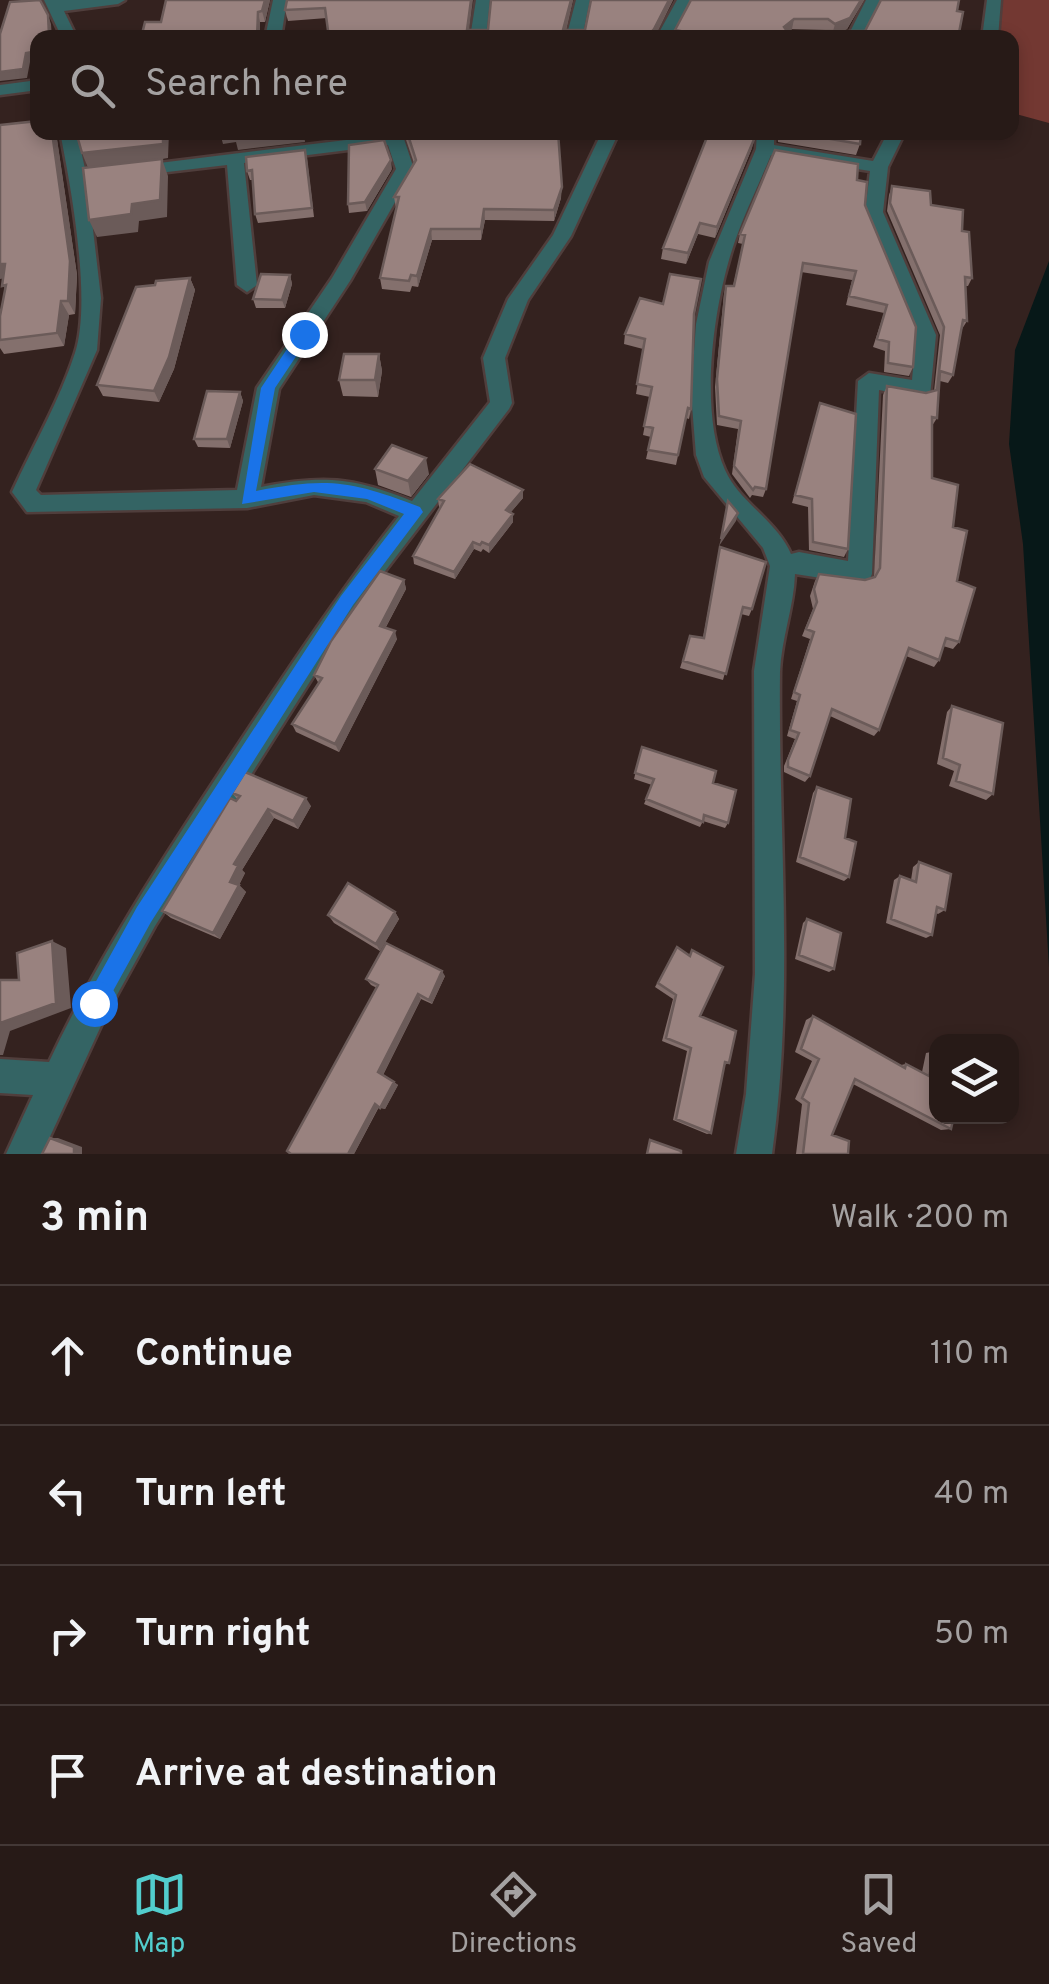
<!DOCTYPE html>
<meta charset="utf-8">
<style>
:root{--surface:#271a17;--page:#2f2320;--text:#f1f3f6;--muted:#a4a1a1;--line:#433836;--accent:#52cdcd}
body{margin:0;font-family:Overpass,sans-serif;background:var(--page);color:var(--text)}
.controls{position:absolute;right:30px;bottom:30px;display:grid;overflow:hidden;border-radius:20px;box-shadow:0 5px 15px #0003}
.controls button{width:90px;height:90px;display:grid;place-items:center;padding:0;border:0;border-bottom:2px solid var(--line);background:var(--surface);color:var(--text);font:50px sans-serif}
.stop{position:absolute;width:30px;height:30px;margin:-22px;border:8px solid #1a73e8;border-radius:50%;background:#fff}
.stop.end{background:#1a73e8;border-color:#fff;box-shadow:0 2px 10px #0008}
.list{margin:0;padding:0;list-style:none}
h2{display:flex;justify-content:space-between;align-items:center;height:130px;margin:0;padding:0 40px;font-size:42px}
h2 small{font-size:32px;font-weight:400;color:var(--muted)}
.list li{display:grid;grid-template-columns:65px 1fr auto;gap:30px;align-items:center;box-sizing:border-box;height:140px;padding:0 40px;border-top:2px solid var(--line)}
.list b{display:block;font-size:38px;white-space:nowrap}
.list em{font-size:32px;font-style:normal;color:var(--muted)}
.icon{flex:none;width:55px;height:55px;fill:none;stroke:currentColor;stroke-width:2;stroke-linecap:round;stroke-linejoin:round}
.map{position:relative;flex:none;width:1049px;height:1154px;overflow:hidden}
.search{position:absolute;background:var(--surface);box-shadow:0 5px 15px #0003;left:30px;right:30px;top:30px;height:110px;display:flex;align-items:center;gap:25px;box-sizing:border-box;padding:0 35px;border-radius:20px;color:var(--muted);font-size:38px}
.sheet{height:690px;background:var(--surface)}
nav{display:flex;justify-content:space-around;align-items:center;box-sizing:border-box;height:140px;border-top:2px solid var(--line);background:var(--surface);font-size:28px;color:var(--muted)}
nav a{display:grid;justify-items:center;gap:5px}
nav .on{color:var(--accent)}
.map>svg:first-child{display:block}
.green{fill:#733832}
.water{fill:#071818}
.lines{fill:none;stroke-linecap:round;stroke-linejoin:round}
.minor-casing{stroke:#503e3c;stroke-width:5}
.minor{fill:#346464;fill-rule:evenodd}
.wall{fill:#84706d;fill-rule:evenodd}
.shaded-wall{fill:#6b5b59}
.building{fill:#99827f;stroke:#6b5b59;stroke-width:2.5}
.route{fill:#1a73e8}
</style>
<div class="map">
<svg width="1049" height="1154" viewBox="0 0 1049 1154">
<rect width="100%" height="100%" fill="#34221f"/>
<path class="green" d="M1000 0H1049V123L1012 113V38H996Z"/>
<path class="water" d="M1049 261V967L1023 544 1009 444 1015 350Z"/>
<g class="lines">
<defs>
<path id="minor" d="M44 0H125L118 4 64 11 77 38H62Z
M273 0H287L281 38H265Z
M476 0H490L486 38H470Z
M576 0H590L582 38H566Z
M677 0H691L671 38H656Z
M866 0H880L862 38H834L850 32Z
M987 0H1001L998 38H982Z
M38 80V90L0 95V85Z
M60 132H77L87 178 101 298 97 350 36 490 41 495 237 490 257 388 332 278 396 169 388 145 244 163 257 285 247 292 237 285 227 165 133 176 127 175V167L395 134 404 139 414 169 350 281 279 389 261 487C323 475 352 477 412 501L490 402 483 358 508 299 553 235 602 132H619L571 236 528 300 505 358 512 403 509 409 356 609 155 926 106 1015 42 1154H6L33 1095 0 1093V1059L49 1062C98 958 160 863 224 766 280 681 336 596 399 516L366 502 314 495 247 508 27 512 12 492C33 446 60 400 75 353 92 301 71 187 60 132Z
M757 132H774V145L873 161 888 132H905L888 167 883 212 936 335 930 396 922 398 879 390 872 574 869 581 860 584 795 574C794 607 781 639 780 672 778 837 795 989 772 1154H736L746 1094 755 974 754 671 770 566 763 548 704 477 696 455 691 393 696 324 709 262 756 149ZM771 155 870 171 865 212 916 335 912 380 869 373 858 381 848 561 799 552 791 554C776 520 740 503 725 470 698 410 714 301 735 241 745 212 759 184 771 155Z"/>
</defs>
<use href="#minor" class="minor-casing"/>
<use href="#minor" class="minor"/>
</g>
<path class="wall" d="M166 0H270L265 22H161Z
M287 0 469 30H488L491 0H573L566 30H585L591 0H673L654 38H329L327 18 288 21 285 10Z
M864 0 847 29 842 31H865L957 11 958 38H674L675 30ZM792 29 825 30 827 31H790Z
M365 132H558L561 198 554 221 485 220 481 240H432L418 287 412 286 410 292 382 289 380 278 396 208 394 197 414 163 404 134 366 135Z
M777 132H861L860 144 856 155 778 142Z
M56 133 77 275 75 314 69 315 64 346 4 354 0 348V316L5 291 3 279Z
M752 148 715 238 698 234 686 264 661 259 663 248Z
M307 159 314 217 258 223 255 214 253 180H250L247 171Z
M392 169 367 211 349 213 348 204Z
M857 180 913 367 909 376 884 372 885 351 873 347 884 313 846 305 852 280 801 272 766 489 763 497 752 495 750 498 732 474 738 429 717 425 715 387 724 294 726 286H733L743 244 738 243 740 234Z
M892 186 931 205 962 231 972 278 968 286H966L967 321 962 329 953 375 948 383 940 381 937 418 932 426V478L953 527 957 581 959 642 953 649 943 646 939 660 934 667 906 656 879 730 874 736 830 716 810 776 805 782 784 772V766L795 739 787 736 797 701 791 699 810 639 802 636 813 609 810 596 815 581 819 574 865 580 874 577 883 395 887 386 926 393 934 391 940 335 887 211 889 195Z
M290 275 292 284 285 308H256L253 299Z
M190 278 195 290 174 369 159 402 103 396 97 385 155 285Z
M694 314 691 409 689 419 686 418 676 465 646 459 651 437 643 435 650 397 636 394 643 349 624 344 625 334Z
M379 354 382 371 378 397 343 396 339 380Z
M240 392 243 401 230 448 198 447 194 439Z
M820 403 848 549 844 557 809 550 808 507 792 503Z
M375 469 429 474 411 497 378 485Z
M523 490V498L510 513 513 514V522L489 553 483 549 481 552 474 549 455 579 414 564 413 556 440 508 439 507 438 499Z
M720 547 752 609 749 616 741 614 723 680 680 668 690 636 703 638Z
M404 580 406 589 386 627 397 639 339 752 296 732 292 724 319 684 314 675Z
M952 706 993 794 986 800 949 786 954 771 937 764 947 712Z
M642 747 728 823 725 828 703 821 700 827 644 804 652 785 634 779Z
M817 787 845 838 849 877 844 881 796 862 813 793Z
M232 793 311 806 298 829 274 818 242 870 245 873 239 885 246 892 220 939 171 918 162 911 238 800Z
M919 862 945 910 938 914 936 913 932 935 926 938 886 923 894 880 900 876 911 880 913 867Z
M395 912 399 919 380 951 334 923 328 915Z
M807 919 834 969 829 972 795 959 803 923Z
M677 947 689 955 692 950 700 1016 729 1063 724 1065 711 1133 707 1134 673 1120 687 1051 662 1041 673 999 655 987Z
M445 976 432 1004 421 999 383 1075 398 1085 385 1109 379 1107 354 1154 377 988 371 985 366 979Z
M813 1016 901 1065 906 1064 922 1072 926 1053 936 1051 951 1129 941 1130 853 1084 832 1135 848 1154H796L802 1104 795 1099 812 1061 795 1052 806 1020Z"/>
<path class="shaded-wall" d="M265 0H270L265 22 262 11Z
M471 0H473L468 38 467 30Z
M571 0H573L564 38 563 30Z
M669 0H673L654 38H646Z
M861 0H864L847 29 832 35 835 24Z
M258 12 260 22V38H257Z
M48 15 51 24 52 38H45Z
M794 19 792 29 781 38 784 27Z
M38 51V61L30 62 27 78 0 81V72L26 53Z
M52 132H56L77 275 75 314 68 301Z
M163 132H169L168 158 162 159 168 176 167 217 139 221 138 232 97 237 89 220 88 168 82 153Z
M304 132 305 142 238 150 236 142 223 144 220 133Z
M755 137 752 148 715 238 717 227Z
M391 160 392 169 367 211 365 202Z
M562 187 561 198 554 221V210Z
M484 209 485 220 481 240V229Z
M700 223 698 234 686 264 688 253Z
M431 229 432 240 418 287 417 276Z
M0 264H5L13 277 0 279Z
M290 275 292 284 285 308 282 300Z
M190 278 195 290 174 369 159 402 154 391Z
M61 301 69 315 64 346 57 333Z
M379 354 382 371 378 397 375 380Z
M240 392 243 401 230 448 227 439Z
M426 458 429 474 411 497 408 481Z
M523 490V498L506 518V510Z
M738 513 736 521 719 546 721 539Z
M513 514V522L489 553V545Z
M473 542 474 549 455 579 454 572Z
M404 580 406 589 382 634 380 626Z
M395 631 397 639 339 752 335 744Z
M306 798 311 806 298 829 293 821Z
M268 809 274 818 242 870 245 873 239 885 246 892 220 939 213 933 230 882 234 864Z
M395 912 399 919 380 951 376 944Z
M52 941 66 948 71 1008 10 1031 3 1055H0V1023Z
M442 971 445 976 432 1004 429 1000Z
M418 994 421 999 383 1075 378 1072Z
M394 1082 398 1085 385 1109 380 1108Z
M375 1104 379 1106 354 1154H348Z
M50 1138H58L82 1147V1154H74Z"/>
<path class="building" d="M40 0 48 15 49 35 45 36V38H38V51L26 53 23 69 0 72V34L10 2Z
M166 0H265L262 11 258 12 257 38H141L145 22H161Z
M287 0H471L467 30H488L491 0H571L563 30H585L591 0H669L654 29 646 38H618L608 35 606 38H329L325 8 285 10Z
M691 0H861L850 18 835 24 828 19H794L784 27 787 31H865L881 0H959L957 11 963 12 958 38H717L675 30Z
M38 121V132H52L70 261 68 301H61L57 333 0 340V316L6 285 2 286 5 264H0V125Z
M76 132H163V144L82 153Z
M235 132H295L235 139Z
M407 132H558L562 187 554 210 484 209 481 229H431L417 276 411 275 409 281 380 278 399 197H394L416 160Z
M709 132H755V137L717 227 700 223 688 253 663 248Z
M790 132H861L860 144Z
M384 140 391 160 365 202 348 204 349 145Z
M305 150 312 208 255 214 252 170 247 171 246 157Z
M775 150 858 164 857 180 867 182 865 205 916 327 913 367 888 363 889 342 877 339 887 305 849 296 856 271 803 263 766 489 755 487 753 490 734 466 741 421 719 416 717 379 726 286H734L745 235 740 234Z
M162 159 160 200 132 204 131 214 89 220 83 168Z
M892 186 930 191 931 205 963 210 962 231 969 232 972 278 965 277 967 321 963 320 953 375 940 371 937 418 932 417V478L958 485 953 527 967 531 957 581 975 588 959 642 946 638 939 660 909 648 879 730 832 709 810 776 788 767V760L799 733 790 730 800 695 794 692 814 632 806 629 817 602 814 589 819 574 865 580 875 577 880 568 887 386 926 393 937 390 944 327 890 203Z
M261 274 290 275 282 300 253 299Z
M670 274 701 279 694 314 691 409 688 408 678 455 648 450 653 428 644 426 652 387 637 384 645 339 625 334 640 298 663 304Z
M190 278 169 357 154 391 97 385 136 287 155 285 156 281Z
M344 354H379L375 380H339Z
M207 391 240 392 227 439H194Z
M820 403 856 414 848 549 813 542 812 499 795 495Z
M392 445 426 458 408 481 375 469Z
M470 464 523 490 506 510 513 514 489 545 482 542 480 545 473 542 454 572 413 556 444 501 438 499Z
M728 501 738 513 721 539Z
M720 547 766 562 752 609 743 607 726 674 683 661 690 636 704 638Z
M380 571 404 580 380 626 395 631 335 744 292 724 322 678 314 675 331 641Z
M952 706 1003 723 993 794 956 781 960 765 943 758Z
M642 747 716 771 713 783 736 790 728 823 704 815 703 822 646 799 654 779 635 773Z
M245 772 306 798 293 821 268 809 234 864 238 866 230 882 239 885 213 933 162 911 230 798 236 801 240 796 232 793Z
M817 787 851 799 845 838 856 842 849 877 800 857Z
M919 862 951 874 945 910 937 907 932 935 891 919 900 876 916 882Z
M348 883 395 912 376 944 328 915Z
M807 919 841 933 834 969 799 955Z
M52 941 56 1003 0 1023V980H19L17 953Z
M386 943 442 971 429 1000 418 994 378 1072 394 1082 380 1108 375 1104 348 1154H291L287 1151 378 985 366 979Z
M677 947 690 956 692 950 723 967 700 1016 736 1031 729 1063 725 1062 711 1133 676 1119 691 1048 666 1038 676 995 658 983Z
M813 1016 905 1068 906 1064 929 1076 936 1051V1116H954L951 1129 855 1079 832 1135 849 1141 848 1154H803L809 1103 802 1098 819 1059 801 1049Z
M50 1138 74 1147V1154H42Z
M650 1140 681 1151V1154H647Z"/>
<path class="route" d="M299 331 311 334 275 388 256 491C329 477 351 481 420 507L423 512 353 605 151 922 102 1011 94 1014 87 1011 84 1003 137 907 341 596 404 514 367 499 314 492 242 504 261 388Z"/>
</svg>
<div class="controls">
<button><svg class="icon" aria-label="layers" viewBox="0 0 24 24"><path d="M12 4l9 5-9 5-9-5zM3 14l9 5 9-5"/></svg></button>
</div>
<div class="stop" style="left:94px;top:1003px"></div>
<div class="stop end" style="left:304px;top:334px"></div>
<div class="search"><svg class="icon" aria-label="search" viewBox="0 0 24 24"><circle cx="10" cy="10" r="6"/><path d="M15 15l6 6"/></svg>Search here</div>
</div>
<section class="sheet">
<h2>3 min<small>Walk · 200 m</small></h2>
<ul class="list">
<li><svg class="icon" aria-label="ahead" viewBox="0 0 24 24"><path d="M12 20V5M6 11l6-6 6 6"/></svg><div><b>Continue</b></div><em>110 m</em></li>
<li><svg class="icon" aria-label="left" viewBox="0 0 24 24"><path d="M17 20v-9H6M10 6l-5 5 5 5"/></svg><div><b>Turn left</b></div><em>40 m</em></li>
<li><svg class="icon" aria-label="right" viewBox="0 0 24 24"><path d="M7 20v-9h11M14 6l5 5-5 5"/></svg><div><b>Turn right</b></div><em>50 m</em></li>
<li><svg class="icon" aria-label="arrive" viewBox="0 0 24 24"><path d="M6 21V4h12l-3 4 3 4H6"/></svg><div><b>Arrive at destination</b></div></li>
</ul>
</section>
<nav>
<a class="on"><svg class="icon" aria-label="map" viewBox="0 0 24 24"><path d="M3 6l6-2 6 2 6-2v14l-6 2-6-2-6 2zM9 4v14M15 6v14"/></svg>Map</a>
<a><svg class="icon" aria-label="directions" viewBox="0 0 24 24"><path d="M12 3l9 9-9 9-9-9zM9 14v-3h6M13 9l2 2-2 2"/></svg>Directions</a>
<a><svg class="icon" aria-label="saved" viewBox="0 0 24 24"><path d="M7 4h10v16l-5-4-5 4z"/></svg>Saved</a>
</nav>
